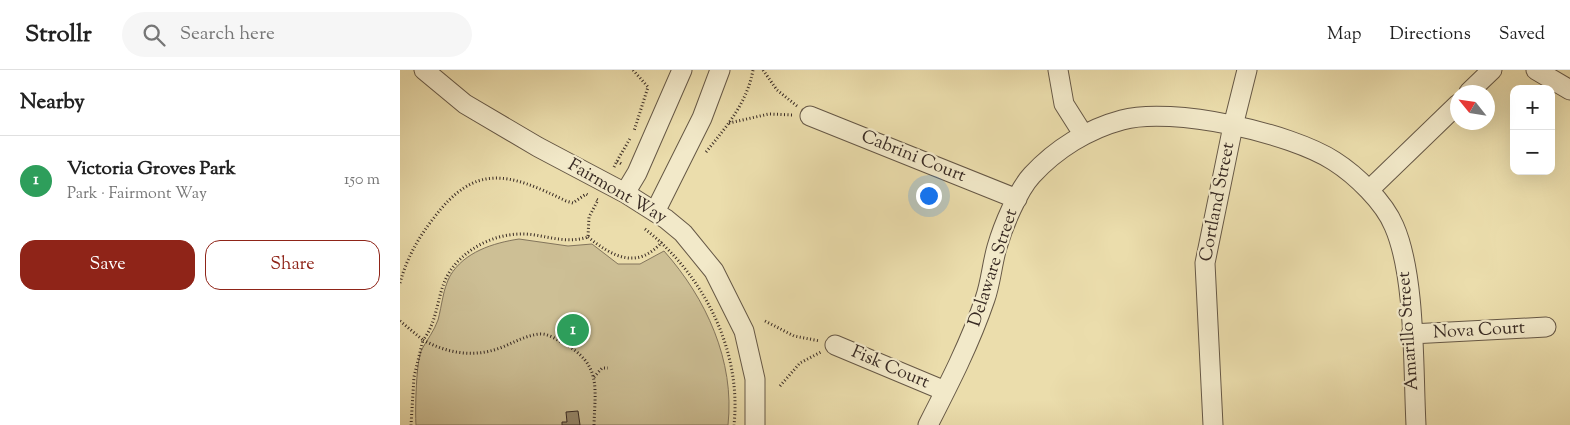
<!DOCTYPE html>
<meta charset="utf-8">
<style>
:root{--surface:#fff;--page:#f6f6f6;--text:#222;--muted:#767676;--line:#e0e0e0;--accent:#8f2418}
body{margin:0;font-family:"Sorts Mill Goudy",serif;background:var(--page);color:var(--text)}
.controls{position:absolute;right:15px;top:15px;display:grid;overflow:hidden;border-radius:10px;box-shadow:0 5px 20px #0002}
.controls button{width:45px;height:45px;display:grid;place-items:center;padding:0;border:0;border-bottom:1px solid var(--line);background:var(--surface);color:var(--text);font:25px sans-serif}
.compass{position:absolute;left:1050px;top:15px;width:45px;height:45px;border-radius:50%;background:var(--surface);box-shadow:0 5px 20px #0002;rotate:300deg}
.you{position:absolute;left:528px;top:125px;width:18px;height:18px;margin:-12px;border:4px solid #fff;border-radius:50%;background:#1a73e8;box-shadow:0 0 0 8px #1a73e833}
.badge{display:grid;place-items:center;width:32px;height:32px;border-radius:50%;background:var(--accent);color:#fff;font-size:16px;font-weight:700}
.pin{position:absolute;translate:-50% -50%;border:2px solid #fff;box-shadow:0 1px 5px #0006}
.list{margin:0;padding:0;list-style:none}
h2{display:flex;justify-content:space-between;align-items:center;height:65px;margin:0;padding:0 20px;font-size:21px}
h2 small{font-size:16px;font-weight:400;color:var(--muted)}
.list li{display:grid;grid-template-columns:32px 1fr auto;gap:15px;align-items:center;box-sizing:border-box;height:90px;padding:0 20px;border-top:1px solid var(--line)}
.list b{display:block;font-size:19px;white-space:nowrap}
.list p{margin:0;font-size:16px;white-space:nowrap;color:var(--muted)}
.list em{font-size:16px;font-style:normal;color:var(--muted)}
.actions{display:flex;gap:10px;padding:15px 20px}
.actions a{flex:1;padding:11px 0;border:1px solid var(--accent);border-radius:15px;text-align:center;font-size:18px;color:var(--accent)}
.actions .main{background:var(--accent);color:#fff}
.icon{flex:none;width:28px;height:28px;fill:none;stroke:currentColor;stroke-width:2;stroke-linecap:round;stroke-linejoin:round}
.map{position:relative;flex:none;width:1170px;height:355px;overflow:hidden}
header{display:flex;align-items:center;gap:30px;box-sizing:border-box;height:70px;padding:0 25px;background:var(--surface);border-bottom:1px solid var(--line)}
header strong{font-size:24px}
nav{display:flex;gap:28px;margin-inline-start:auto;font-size:18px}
.search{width:350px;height:45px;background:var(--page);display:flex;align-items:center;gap:12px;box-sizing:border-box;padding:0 18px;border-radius:28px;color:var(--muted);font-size:19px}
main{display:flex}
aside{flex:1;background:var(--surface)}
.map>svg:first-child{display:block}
.green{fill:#cdbf95;stroke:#83755c}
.building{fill:#96886b;stroke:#392b24}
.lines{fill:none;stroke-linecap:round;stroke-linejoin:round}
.minor-casing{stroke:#665846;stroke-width:21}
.path{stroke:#392b24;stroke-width:3;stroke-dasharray:1 2.5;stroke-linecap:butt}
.minor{stroke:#f2e9c9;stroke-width:19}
.labels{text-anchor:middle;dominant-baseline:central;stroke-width:4.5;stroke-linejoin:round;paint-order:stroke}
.street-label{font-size:18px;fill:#392b24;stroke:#f2e9c9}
</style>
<header>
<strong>Strollr</strong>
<div class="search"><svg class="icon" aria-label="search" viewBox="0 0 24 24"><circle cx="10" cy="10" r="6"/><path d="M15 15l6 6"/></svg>Search here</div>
<nav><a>Map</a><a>Directions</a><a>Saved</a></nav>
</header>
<main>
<aside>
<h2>Nearby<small></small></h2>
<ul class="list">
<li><span class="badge" style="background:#2e9e5b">1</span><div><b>Victoria Groves Park</b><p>Park · Fairmont Way</p></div><em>150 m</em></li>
</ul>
<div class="actions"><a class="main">Save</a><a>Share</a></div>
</aside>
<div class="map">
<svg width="1170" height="355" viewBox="0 0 1170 355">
<rect width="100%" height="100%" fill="#ebddac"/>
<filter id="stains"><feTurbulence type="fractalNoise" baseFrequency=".004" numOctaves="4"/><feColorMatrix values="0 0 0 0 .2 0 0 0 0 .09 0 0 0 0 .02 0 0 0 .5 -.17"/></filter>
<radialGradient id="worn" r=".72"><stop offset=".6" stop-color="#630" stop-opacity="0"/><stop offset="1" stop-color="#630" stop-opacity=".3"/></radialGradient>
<path class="green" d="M119 169 168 176 192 174 218 194H240L264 181C306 228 335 291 328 355H16C15 342 16 289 22 279 27 270 34 261 38 250 42 235 43 219 50 206 64 182 93 173 119 169Z"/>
<path class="building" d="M178 341 180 355H162V352H167L166 342Z"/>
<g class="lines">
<defs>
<path id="minor" d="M24 0 65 34 138 77 225 123 266 149 283 163 314 201 344 261 355 309V355
M658 0 664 34 683 64
M1136 0 1170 20
M1069 22 1092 0
M410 46 617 129
M969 120 1058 34
M225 123 237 103 282 0
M255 142 302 48 320 0
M1011 264 1146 257
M435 275 545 321
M528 355C549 314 570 273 585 229 591 212 592 194 597 177 603 156 618 120 632 105 656 79 688 59 722 50 772 36 891 63 934 91 956 105 984 132 994 156 1016 206 1013 299 1016 355
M813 355 805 193 833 56 847 0"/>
</defs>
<use href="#minor" class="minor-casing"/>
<path class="path" d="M233 0 248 17 234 61
M363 0 377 20 397 36
M329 53 369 44 394 45
M306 82C327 56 347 33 353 0
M217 91 231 67
M214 97 217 91 223 95
M245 159C303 204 342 280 334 355
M188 167C213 187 237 200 262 172
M0 213C6 190 18 168 33 149 75 92 109 103 166 131L173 133 186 124 188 125
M0 251 23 270 14 307 11 355
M365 251 394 266 420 271
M194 307 202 298H208
M380 316 400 293 421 282
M194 355C195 318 202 294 163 273 156 269 147 263 139 264 124 266 113 273 100 278 73 288 47 283 23 270 40 249 36 218 53 197 72 173 105 160 135 165 153 168 170 173 188 167L189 147 198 130 196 129"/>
<use href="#minor" class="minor"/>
</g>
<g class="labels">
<g class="street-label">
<text transform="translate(513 87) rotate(22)">Cabrini Court</text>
<text transform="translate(217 122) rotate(30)">Fairmont Way</text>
<text transform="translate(818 132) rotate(-79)">Cortland Street</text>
<text transform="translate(594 198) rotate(-72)">Delaware Street</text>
<text transform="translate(1009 261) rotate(-94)">Amarillo Street</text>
<text transform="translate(1079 261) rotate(-3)">Nova Court</text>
<text transform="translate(490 298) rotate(23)">Fisk Court</text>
</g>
</g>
<rect width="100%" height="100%" filter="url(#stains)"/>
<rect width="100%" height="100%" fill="url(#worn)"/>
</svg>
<div class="controls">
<button>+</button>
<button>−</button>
</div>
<svg class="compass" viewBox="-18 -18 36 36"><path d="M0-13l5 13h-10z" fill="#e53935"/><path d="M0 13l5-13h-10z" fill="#767676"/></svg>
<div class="you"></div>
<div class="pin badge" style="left:173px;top:260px;background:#2e9e5b">1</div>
</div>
</main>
